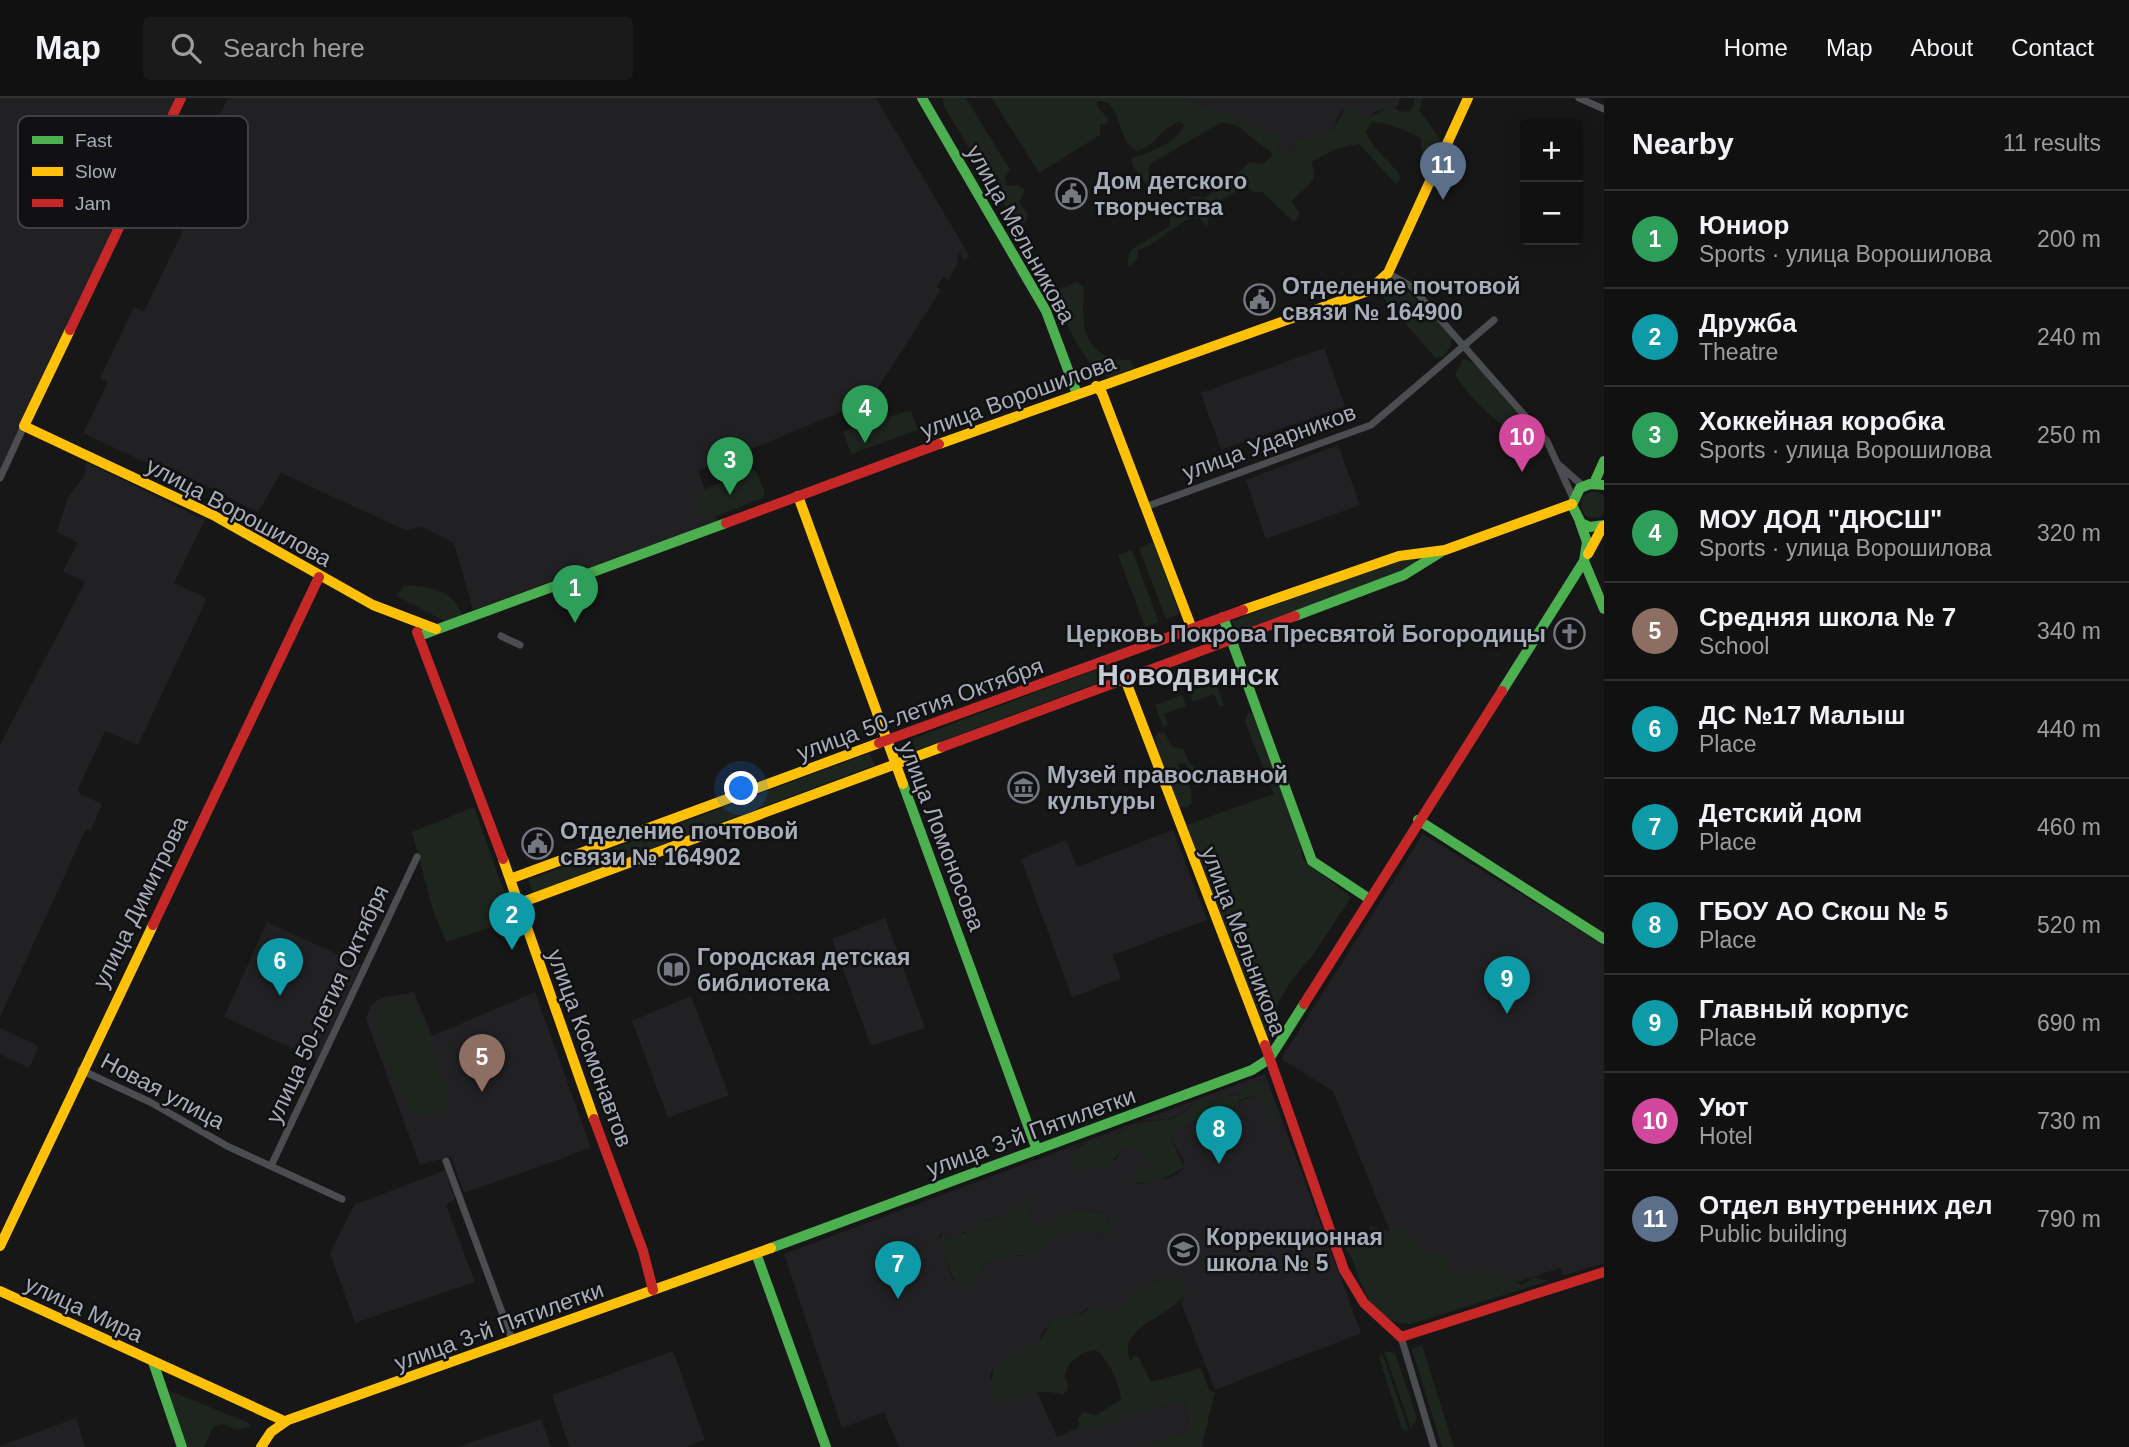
<!DOCTYPE html>
<meta charset="utf-8">
<style>
:root{--surface:#111;--page:#1a1a1a;--text:#f1f3f6;--muted:#9c9d9f;--line:#303131;--accent:#1a73e8}
body{margin:0;font-family:Helvetica,sans-serif;background:var(--page);color:var(--text)}
.controls{position:absolute;right:21px;top:21px;display:grid;overflow:hidden;border-radius:7px;box-shadow:0 4px 18px #0003}
.controls button{width:63px;height:63px;display:grid;place-items:center;padding:0;border:0;border-bottom:2px solid var(--line);background:var(--surface);color:var(--text);font:35px sans-serif}
.you{position:absolute;left:742px;top:691px;width:24px;height:24px;margin:-18px;border:5px solid #fff;border-radius:50%;background:#1a73e8;box-shadow:0 0 0 10px #1a73e833}
.badge{display:grid;place-items:center;width:46px;height:46px;border-radius:50%;background:var(--accent);color:#fff;font-size:23px;font-weight:700}
.pin{position:absolute;translate:-50% -58px;filter:drop-shadow(0 2px 4px #0008)}
.pin::after{content:'';position:absolute;top:37px;width:24px;height:21px;background:inherit;clip-path:polygon(0 0,100% 0,50% 100%)}
.list{margin:0;padding:0;list-style:none}
h2{display:flex;justify-content:space-between;align-items:center;height:91px;margin:0;padding:0 28px;font-size:30px}
h2 small{font-size:23px;font-weight:400;color:var(--muted)}
.list li{display:grid;grid-template-columns:46px 1fr auto;gap:21px;align-items:center;box-sizing:border-box;height:98px;padding:0 28px;border-top:2px solid var(--line)}
.list b{display:block;font-size:26px;white-space:nowrap}
.list p{margin:0;font-size:23px;white-space:nowrap;color:var(--muted)}
.list em{font-size:23px;font-style:normal;color:var(--muted)}
.icon{flex:none;width:38px;height:38px;fill:none;stroke:currentColor;stroke-width:2;stroke-linecap:round;stroke-linejoin:round}
.map{position:relative;flex:none;width:1604px;height:1349px;overflow:hidden}
header{display:flex;align-items:center;gap:42px;box-sizing:border-box;height:98px;padding:0 35px;background:var(--surface);border-bottom:2px solid var(--line)}
header strong{font-size:33px}
nav{display:flex;gap:38px;margin-inline-start:auto;font-size:24px}
.search{width:490px;height:63px;background:var(--page);display:flex;align-items:center;gap:18px;box-sizing:border-box;padding:0 24px;border-radius:7px;color:var(--muted);font-size:26px}
main{display:flex}
aside{flex:1;background:var(--surface)}
.map>svg:first-child{display:block}
.built{fill:#212123;fill-rule:evenodd}
.green{fill:#1d251e}
.lines{fill:none;stroke-linecap:round;stroke-linejoin:round}
.street{stroke:#4b4d50;stroke-width:7}
.fast{stroke:#4caf50;stroke-width:10}
.slow{stroke:#ffc107;stroke-width:10}
.jam{stroke:#c62828;stroke-width:10}
.labels{text-anchor:middle;dominant-baseline:central;stroke-width:5;stroke-linejoin:round;paint-order:stroke}
.poi-label{font-size:23px;font-weight:bold;fill:#a7adb9;stroke:#111113;text-anchor:start}
.street-label{font-size:23px;fill:#a7adb9;stroke:#111113}
.district-label{font-size:30px;font-weight:bold;fill:#c8ccd5;stroke:#111113}
.key{fill:#111113;stroke:#3e4045;stroke-width:2}
.key-label{font-size:19px;fill:#a7adb9}
</style>
<header>
<strong>Map</strong>
<div class="search"><svg class="icon" aria-label="search" viewBox="0 0 24 24"><circle cx="10" cy="10" r="6"/><path d="M15 15l6 6"/></svg>Search here</div>
<nav><a>Home</a><a>Map</a><a>About</a><a>Contact</a></nav>
</header>
<main>
<div class="map">
<svg width="1604" height="1349" viewBox="0 0 1604 1349">
<rect width="100%" height="100%" fill="#171717"/>
<path class="built" d="M0 0H178L0 375Z
M228 0H876L970 159 963 163 960 155 956 162 959 164 948 182 943 179 937 189 941 192 870 302 698 373 717 424 473 512 454 445 422 429 405 432 281 375 258 414 159 364 151 367 83 335 108 284 100 280 134 209 144 213 191 116 188 114 190 106 185 94 211 44 207 42Z
M1184 0H1400L1398 8 1373 14 1371 19 1342 11 1331 34 1325 33 1317 45 1297 39 1294 43 1298 51 1291 54 1278 52 1276 44 1279 38Z
M1324 250 1345 308 1221 352 1201 295Z
M1338 347 1360 407 1266 441 1246 382Z
M86 364 205 422 174 485 207 500 138 647 105 633 78 691 80 696 102 706 91 732 86 731 0 919V647L85 484 63 473 78 445 57 434 68 399 84 378Z
M1173 732 1207 822 1113 857 1121 881 1072 899 1021 761 1066 742 1077 769Z
M1423 736 1604 847V1165L1563 1178 1560 1170 1423 1215 1333 993 1281 961Z
M885 820 925 930 871 948 832 841Z
M267 824 361 867 317 962 224 919Z
M414 894 432 938 535 894 591 1050 464 1095 451 1058 420 1067 366 921 370 908 381 900Z
M691 898 729 997 668 1020 632 923Z
M0 930 39 948 29 970 0 956Z
M1265 976 1361 1235 1215 1292 1181 1205 1187 1194 1168 1178 1135 1193 1114 1215 1087 1210 1076 1219H1058L1044 1232 1039 1244 992 1272 990 1280 1009 1304 1020 1297 1037 1294 1057 1339 1079 1329 1184 1302 1188 1313 1187 1333 1144 1349H899L884 1314 842 1330 784 1156ZM1264 982 1274 1027 1265 1004 1254 998 1236 1005 1232 1016 1243 1030 1232 1036 1214 1022 1183 1027 1174 1033 1171 1040 1185 1065 1179 1075 1166 1081 1135 1087 1140 1073 1151 1065 1147 1058 1130 1049 1122 1052 1116 1061 1096 1070 1083 1071 1071 1061 1078 1047 1114 1040 1120 1033 1142 1023 1168 1021 1181 1016 1197 1002 1214 1004 1229 997 1238 998 1244 991ZM1033 1106 1027 1117 1039 1129 1072 1112 1099 1114 1108 1122 1107 1135 1102 1137 1096 1132 1080 1131 1065 1134 1023 1158 1016 1157 982 1166 976 1188 953 1182 939 1138 943 1134 948 1141 957 1140 964 1134 978 1132 986 1121H1002L1019 1107Z
M445 1072 455 1101 446 1107 475 1184 355 1225 330 1155 354 1107Z
M673 1253 705 1342 686 1349H569L552 1297Z
M76 1320 85 1349H0V1348Z
M541 1321 551 1349H457Z"/>
<path class="green" d="M942 0H966L1010 72 1005 80 1007 88 1017 87 1025 92 1019 104 1028 116 1026 124 1020 126 1014 123 944 9Z
M992 0H1184L1280 38 1276 44 1278 52 1291 54 1298 51 1294 43 1297 39 1317 44 1325 34 1319 29 1331 34 1346 9 1371 19 1391 8 1400 13 1408 14 1414 8V0H1423L1419 12 1441 42 1434 54 1426 58 1422 56 1421 40C1411 35 1383 23 1372 24L1366 34C1375 57 1396 66 1401 81L1396 86 1359 46 1336 51 1311 64C1321 87 1303 89 1291 104L1300 115 1294 124 1262 94H1254L1246 88 1211 108 1207 129 1200 120C1183 116 1157 148 1138 152L1137 161 1130 169 1127 163 1131 152 1170 128V115L1183 110 1186 103 1194 98 1204 100 1215 93 1221 79 1238 75 1250 64 1263 66 1272 58 1270 52C1252 45 1241 22 1220 25L1152 65 1148 71 1150 79 1147 86 1133 69 1131 60C1145 57 1181 43 1184 26L1178 24C1158 33 1156 48 1137 53 1115 44 1124 1 1097 3V8L1108 21 1107 26H1100V37L1039 75Z
M1077 184 1084 189C1082 218 1080 250 1113 261 1119 263 1124 261 1130 262L1134 270 1114 280C1108 279 1103 277 1098 274 1085 264 1052 206 1059 191Z
M1392 185 1406 191 1452 238 1451 247 1443 259 1435 260C1419 239 1400 222 1384 201V186Z
M1463 261C1483 263 1519 316 1533 332L1531 339C1499 332 1473 303 1455 277Z
M911 312 918 332 851 356 843 333Z
M749 371 756 373 765 395 763 400 706 422 701 419 695 396Z
M1581 407a13 13 0 1 1 26 0a13 13 0 1 1-26 0Z
M1153 444 1180 516 1166 521 1139 450Z
M1132 452 1159 524 1145 529 1118 457Z
M1414 460 1416 465 1391 478 1236 534 1232 523 1387 466Z
M404 488C428 487 454 492 462 517L444 523 397 498Z
M1114 565 1118 577 916 653 912 641Z
M1216 584 1224 607 1219 609 1214 596 1193 604 1190 594Z
M1182 597 1186 608 1164 616 1168 627 1163 629 1155 607Z
M1248 615H1253L1298 737 1303 762 1351 799 1313 857C1300 872 1281 894 1275 914 1272 924 1276 932 1267 940L1245 889 1246 884 1186 727 1274 696 1248 632 1245 623Z
M1159 634 1165 635 1172 649 1183 651 1190 666 1201 674 1202 686 1196 689 1185 665 1177 666 1191 691 1192 705 1188 709H1177L1164 668 1158 663 1155 639Z
M870 655 875 667 533 795 528 782Z
M474 709 514 822 446 844 433 812 412 734Z
M392 900 409 903 417 909 447 988C449 999 449 1010 437 1016 403 1036 384 950 376 928 374 915 380 906 392 900Z
M1263 982 1280 1026H1273L1265 1004 1254 998 1239 1002 1232 1012 1243 1030 1240 1037 1233 1036 1214 1022C1199 1025 1176 1024 1171 1040L1184 1069 1158 1084 1131 1085 1136 1075 1151 1065 1147 1058 1130 1049 1122 1052 1107 1069 1079 1072 1071 1065 1073 1053 1089 1043 1114 1040C1129 1022 1149 1024 1169 1021 1182 1019 1188 1009 1197 1002L1214 1004 1226 997 1238 998 1244 991Z
M1031 1099 1035 1102 1027 1117 1039 1129 1072 1112 1104 1115 1109 1126 1116 1118 1105 1138 1096 1132 1065 1134 1030 1157H1016L982 1166 976 1188 965 1190 955 1185 940 1142 943 1134 947 1141C960 1141 964 1132 978 1132L986 1121C1008 1126 1013 1106 1031 1099Z
M1369 1128 1388 1133 1401 1130 1427 1155 1451 1160 1449 1170 1458 1175 1477 1172 1491 1174 1522 1187 1534 1179 1548 1183 1411 1226C1373 1226 1363 1192 1353 1163 1349 1154 1341 1145 1337 1135 1350 1133 1353 1140 1371 1136Z
M1168 1178 1181 1183 1188 1194C1173 1218 1113 1230 1131 1263L1134 1257 1139 1260 1151 1284 1201 1270 1209 1292 1215 1294 1202 1347 1204 1349H1144L1187 1333 1188 1313 1184 1302C1166 1307 1148 1311 1131 1316 1115 1320 1098 1338 1079 1329L1078 1321 1083 1314 1096 1317 1121 1302C1121 1288 1108 1259 1095 1252 1085 1253 1069 1262 1066 1273 1064 1279 1068 1285 1068 1291L1063 1297C1038 1289 1026 1297 1004 1306L994 1302 990 1285 995 1267 1039 1244 1053 1222 1063 1218 1076 1219 1092 1209 1114 1215 1135 1193Z
M1422 1247 1454 1349H1442L1412 1251Z
M1384 1253 1395 1255 1417 1320 1411 1331Z
M1382 1255 1409 1333 1402 1331 1379 1259Z
M173 1294 249 1325 250 1329 237 1332 221 1326 213 1329 204 1349H187L171 1302 170 1295Z"/>
<g class="lines">
<path class="street" d="M1579 0 1604 11
M1388 175 1411 188 1547 343 1573 400
M1559 367 1583 388
M0 380 24 328
M1145 409 1371 327 1494 222
M501 538 520 547
M81 972 150 1004 227 1048 342 1101
M446 1063 513 1244
M271 1068 417 759
M1401 1239 1434 1349"/>
<path class="fast" d="M922 0 1046 213 1077 296
M1594 385 1604 363
M1604 387 1590 386 1580 390 1572 407 1581 425 1590 429 1604 427
M1580 424 1587 444 1584 463
M1584 463 1604 511
M1295 518 1404 477 1441 454
M1223 519 1312 763 1368 800
M419 538 726 425
M1502 593 1584 463
M903 686 1037 1052
M1418 722 1604 841
M771 1150 1252 972 1269 961 1304 906
M757 1158 826 1349
M153 1264 182 1349"/>
<path class="slow" d="M70 232 24 328 213 417 373 507 436 531
M1096 288 1102 295 1192 531
M939 346 1368 193 1388 175 1468 0
M798 398 903 686
M1588 456 1603 428
M1243 512 1399 458 1445 452 1572 406
M1125 581 1265 947
M503 761 594 1021
M510 781 879 645
M520 805 942 649
M0 1148 153 827
M0 1193 282 1322
M261 1349 271 1334 288 1322 771 1150"/>
<path class="jam" d="M70 232 181 0
M726 425 939 346
M417 534 503 761
M879 645 1243 512
M942 649 1295 518
M153 827 319 479
M1304 906 1502 593
M1265 947 1344 1172 1364 1205 1401 1239 1604 1174
M594 1021 643 1153 653 1192"/>
</g>
<defs>
<symbol id="civic-ring" viewBox="-11 -11 22 22"><circle r="9.5" fill="#111113" stroke="#757880" stroke-width="1.5"/><path d="M-.6-6.5H3V-4.5H.6V-3L4-1V1h2V6H-6V1h2V-1L-.6-3ZM-1.2 2.5V6h2.4V2.5Z" fill="#757880"/></symbol>
<symbol id="church-ring" viewBox="-11 -11 22 22"><circle r="9.5" fill="#111113" stroke="#757880" stroke-width="1.5"/><path d="M-1.2-6h2.4v3.5h3.3v2.4h-3.3V6h-2.4V-.1h-3.3v-2.4h3.3Z" fill="#757880"/></symbol>
<symbol id="museum-ring" viewBox="-11 -11 22 22"><circle r="9.5" fill="#111113" stroke="#757880" stroke-width="1.5"/><path d="M0-6L6-3V-2H-6V-3ZM-5-1h2V3h-2ZM-1-1h2V3h-2ZM3-1h2V3H3ZM-6 4H6V6H-6Z" fill="#757880"/></symbol>
<symbol id="library-ring" viewBox="-11 -11 22 22"><circle r="9.5" fill="#111113" stroke="#757880" stroke-width="1.5"/><path d="M-6-4Q-3-5.5-.7-3.5V5Q-3 3-6 4ZM6-4Q3-5.5 .7-3.5V5Q3 3 6 4Z" fill="#757880"/></symbol>
<symbol id="school-ring" viewBox="-11 -11 22 22"><circle r="9.5" fill="#111113" stroke="#757880" stroke-width="1.5"/><path d="M0-5L7-2L0 1L-7-2ZM-4 1L0 2.5L4 1V4Q0 6-4 4Z" fill="#757880"/></symbol>
</defs>
<g fill-rule="evenodd">
<use href="#civic-ring" x="1054" y="78" width="35" height="35"/>
<use href="#civic-ring" x="1242" y="184" width="35" height="35"/>
<use href="#church-ring" x="1552" y="518" width="35" height="35"/>
<use href="#museum-ring" x="1006" y="672" width="35" height="35"/>
<use href="#civic-ring" x="520" y="728" width="35" height="35"/>
<use href="#library-ring" x="656" y="854" width="35" height="35"/>
<use href="#school-ring" x="1166" y="1134" width="35" height="35"/>
</g>
<g class="labels">
<g class="poi-label">
<text x="1094" y="83">Дом детского<tspan x="1094" dy="26">творчества</tspan></text>
<text x="1282" y="188">Отделение почтовой<tspan x="1282" dy="26">связи № 164900</tspan></text>
<text x="1546" y="536" text-anchor="end">Церковь Покрова Пресвятой Богородицы</text>
<text x="1047" y="677">Музей православной<tspan x="1047" dy="26">культуры</tspan></text>
<text x="560" y="733">Отделение почтовой<tspan x="560" dy="26">связи № 164902</tspan></text>
<text x="697" y="859">Городская детская<tspan x="697" dy="26">библиотека</tspan></text>
<text x="1206" y="1139">Коррекционная<tspan x="1206" dy="26">школа № 5</tspan></text>
</g>
<g class="street-label">
<text transform="translate(1021 136) rotate(61)">улица Мельникова</text>
<text transform="translate(1018 298) rotate(-20)">улица Ворошилова</text>
<text transform="translate(1269 344) rotate(-20)">улица Ударников</text>
<text transform="translate(239 414) rotate(28)">улица Ворошилова</text>
<text transform="translate(920 611) rotate(-20)">улица 50-летия Октября</text>
<text transform="translate(942 738) rotate(69)">улица Ломоносова</text>
<text transform="translate(140 804) rotate(-64)">улица Димитрова</text>
<text transform="translate(1244 843) rotate(69)">улица Мельникова</text>
<text transform="translate(327 906) rotate(-65)">улица 50-летия Октября</text>
<text transform="translate(590 950) rotate(70)">улица Космонавтов</text>
<text transform="translate(163 993) rotate(28)">Новая улица</text>
<text transform="translate(1031 1034) rotate(-20)">улица 3-й Пятилетки</text>
<text transform="translate(84 1211) rotate(25)">улица Мира</text>
<text transform="translate(499 1228) rotate(-20)">улица 3-й Пятилетки</text>
</g>
<g class="district-label">
<text x="1188" y="576">Новодвинск</text>
</g>
</g>
<rect x="18" y="18" width="230" height="112" rx="10" class="key"/>
<rect x="32" y="38" width="31" height="8" fill="#4caf50"/>
<rect x="32" y="69" width="31" height="9" fill="#ffc107"/>
<rect x="32" y="101" width="31" height="8" fill="#c62828"/>
<g class="key-label">
<text x="75" y="49">Fast</text>
<text x="75" y="80">Slow</text>
<text x="75" y="112">Jam</text>
</g>
</svg>
<div class="controls">
<button>+</button>
<button>−</button>
</div>
<div class="you"></div>
<div class="pin badge" style="left:575px;top:525px;background:#2e9e5b">1</div>
<div class="pin badge" style="left:512px;top:852px;background:#0f9aa8">2</div>
<div class="pin badge" style="left:730px;top:397px;background:#2e9e5b">3</div>
<div class="pin badge" style="left:865px;top:345px;background:#2e9e5b">4</div>
<div class="pin badge" style="left:482px;top:994px;background:#8d6e63">5</div>
<div class="pin badge" style="left:280px;top:898px;background:#0f9aa8">6</div>
<div class="pin badge" style="left:898px;top:1201px;background:#0f9aa8">7</div>
<div class="pin badge" style="left:1219px;top:1066px;background:#0f9aa8">8</div>
<div class="pin badge" style="left:1507px;top:916px;background:#0f9aa8">9</div>
<div class="pin badge" style="left:1522px;top:374px;background:#d1479c">10</div>
<div class="pin badge" style="left:1443px;top:102px;background:#5c6f8a">11</div>
</div>
<aside>
<h2>Nearby<small>11 results</small></h2>
<ul class="list">
<li><span class="badge" style="background:#2e9e5b">1</span><div><b>Юниор</b><p>Sports · улица Ворошилова</p></div><em>200 m</em></li>
<li><span class="badge" style="background:#0f9aa8">2</span><div><b>Дружба</b><p>Theatre</p></div><em>240 m</em></li>
<li><span class="badge" style="background:#2e9e5b">3</span><div><b>Хоккейная коробка</b><p>Sports · улица Ворошилова</p></div><em>250 m</em></li>
<li><span class="badge" style="background:#2e9e5b">4</span><div><b>МОУ ДОД &quot;ДЮСШ&quot;</b><p>Sports · улица Ворошилова</p></div><em>320 m</em></li>
<li><span class="badge" style="background:#8d6e63">5</span><div><b>Средняя школа № 7</b><p>School</p></div><em>340 m</em></li>
<li><span class="badge" style="background:#0f9aa8">6</span><div><b>ДС №17 Малыш</b><p>Place</p></div><em>440 m</em></li>
<li><span class="badge" style="background:#0f9aa8">7</span><div><b>Детский дом</b><p>Place</p></div><em>460 m</em></li>
<li><span class="badge" style="background:#0f9aa8">8</span><div><b>ГБОУ АО Скош № 5</b><p>Place</p></div><em>520 m</em></li>
<li><span class="badge" style="background:#0f9aa8">9</span><div><b>Главный корпус</b><p>Place</p></div><em>690 m</em></li>
<li><span class="badge" style="background:#d1479c">10</span><div><b>Уют</b><p>Hotel</p></div><em>730 m</em></li>
<li><span class="badge" style="background:#5c6f8a">11</span><div><b>Отдел внутренних дел</b><p>Public building</p></div><em>790 m</em></li>
</ul>
</aside>
</main>
